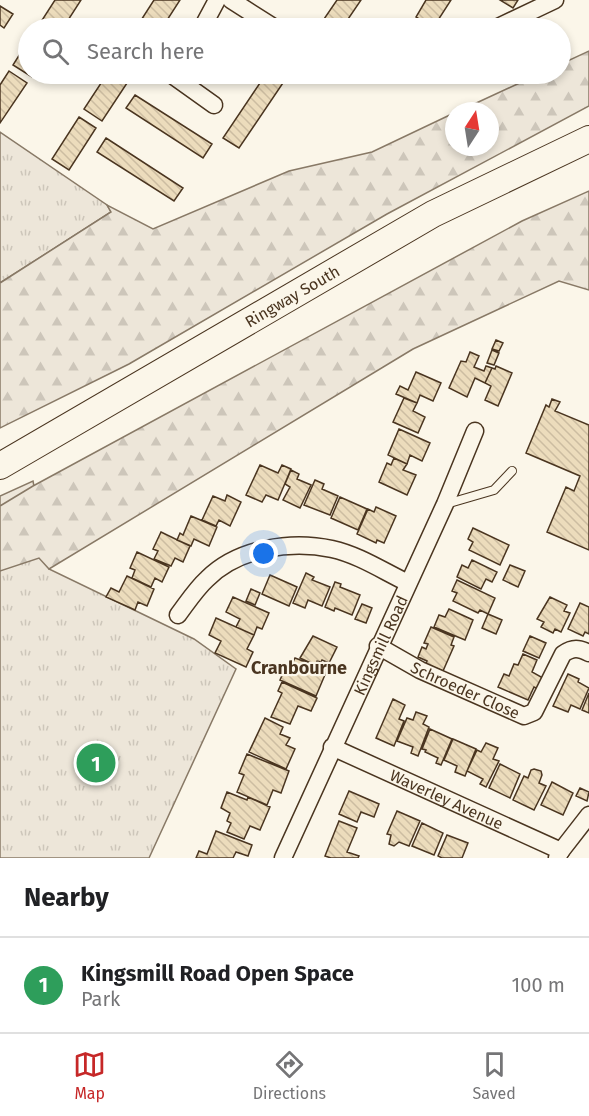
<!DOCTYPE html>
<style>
:root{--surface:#fff;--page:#f2f2f2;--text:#202124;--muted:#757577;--line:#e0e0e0;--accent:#c62828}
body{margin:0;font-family:"Fira Sans",sans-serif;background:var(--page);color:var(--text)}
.compass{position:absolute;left:445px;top:102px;width:54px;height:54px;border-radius:50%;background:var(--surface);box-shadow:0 3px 9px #0003;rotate:12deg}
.you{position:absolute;left:264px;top:554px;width:21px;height:21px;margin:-15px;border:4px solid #fff;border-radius:50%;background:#1a73e8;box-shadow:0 0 0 9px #1a73e833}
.badge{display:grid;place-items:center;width:39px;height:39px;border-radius:50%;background:var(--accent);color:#fff;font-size:20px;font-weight:700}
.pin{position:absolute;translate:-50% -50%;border:3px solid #fff;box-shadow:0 2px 6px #0006}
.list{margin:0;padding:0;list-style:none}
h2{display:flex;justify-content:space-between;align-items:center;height:78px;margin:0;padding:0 24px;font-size:26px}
h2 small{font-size:20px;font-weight:400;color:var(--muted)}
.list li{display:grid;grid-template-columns:39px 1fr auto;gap:18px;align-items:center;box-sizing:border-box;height:96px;padding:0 24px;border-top:2px solid var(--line)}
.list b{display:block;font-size:22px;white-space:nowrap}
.list p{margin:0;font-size:20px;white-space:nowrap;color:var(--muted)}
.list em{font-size:20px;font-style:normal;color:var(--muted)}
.icon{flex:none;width:33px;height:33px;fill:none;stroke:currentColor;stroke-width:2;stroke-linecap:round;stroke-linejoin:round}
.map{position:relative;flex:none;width:589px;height:858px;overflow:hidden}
.search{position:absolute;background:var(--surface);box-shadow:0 3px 9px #0003;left:18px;right:18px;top:18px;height:66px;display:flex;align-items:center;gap:15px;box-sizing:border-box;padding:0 21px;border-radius:33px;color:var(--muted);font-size:22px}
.sheet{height:174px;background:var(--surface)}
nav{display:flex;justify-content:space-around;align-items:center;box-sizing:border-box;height:84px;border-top:2px solid var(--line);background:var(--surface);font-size:16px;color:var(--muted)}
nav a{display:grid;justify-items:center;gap:3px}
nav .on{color:var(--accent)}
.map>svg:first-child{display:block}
.grass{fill:url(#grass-tufts);stroke:#887966;stroke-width:1.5}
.forest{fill:url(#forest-firs);stroke:#887966;stroke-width:1.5}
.building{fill:url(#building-back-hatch);stroke:#4a3520;stroke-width:1.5}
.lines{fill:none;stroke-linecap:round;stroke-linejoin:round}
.service-casing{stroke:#4a3520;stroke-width:10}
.minor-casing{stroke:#4a3520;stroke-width:19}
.primary-casing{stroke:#4a3520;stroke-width:28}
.service{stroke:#fbf6e9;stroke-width:8}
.minor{stroke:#fbf6e9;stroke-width:16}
.primary{stroke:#fbf6e9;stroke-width:26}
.labels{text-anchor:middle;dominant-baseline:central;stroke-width:4.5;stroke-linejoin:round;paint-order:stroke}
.street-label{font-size:16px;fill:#4a3520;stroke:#fbf6e9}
.neighbourhood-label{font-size:18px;font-weight:bold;fill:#4a3520;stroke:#fbf6e9}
</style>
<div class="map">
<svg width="589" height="858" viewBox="0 0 589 858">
<defs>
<pattern id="grass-tufts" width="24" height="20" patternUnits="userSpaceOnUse" patternTransform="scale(1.5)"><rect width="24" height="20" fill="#ede6d9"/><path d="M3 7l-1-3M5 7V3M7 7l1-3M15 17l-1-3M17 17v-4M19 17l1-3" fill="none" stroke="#cdc6ba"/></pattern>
<pattern id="forest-firs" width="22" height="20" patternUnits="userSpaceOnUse" patternTransform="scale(1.5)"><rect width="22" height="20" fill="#ede6d9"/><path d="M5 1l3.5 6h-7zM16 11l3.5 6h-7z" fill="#cdc6ba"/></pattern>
<pattern id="building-back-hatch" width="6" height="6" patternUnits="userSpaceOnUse" patternTransform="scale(1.5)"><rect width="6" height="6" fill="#ecdcbc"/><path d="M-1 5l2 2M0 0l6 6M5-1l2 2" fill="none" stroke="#ccbda1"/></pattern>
</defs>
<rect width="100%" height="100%" fill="#fbf6e9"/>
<path class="grass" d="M0 132 107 205 111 212 0 283Z
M33 481 49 569 194 639 236 669 149 858H0V496Z"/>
<path class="forest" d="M589 51V106L387 214 129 364 0 428V283L111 212 107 205 153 229 289 171 372 152 454 113V147H490V111H459L539 74H560L561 64Z
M589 191V290L559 281 413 349 49 569 39 558 0 571V506L33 486 522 221Z"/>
<path class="building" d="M55 0H81L63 28H37Z
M154 0H180L162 28H136Z
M337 0H361L342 28H338L324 19Z
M426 0H451L433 28 416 17Z
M500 0H518L513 8Z
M0 6 13 14 4 28 0 25Z
M28 41V74H34L32 77 13 65Z
M9 71 27 83 0 123V85Z
M107 74H133L102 121 84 109Z
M266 74H289L239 148 223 138Z
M135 95 212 144 203 158 126 108Z
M79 117 96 128 69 170 52 159Z
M106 138 183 188 174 201 97 152Z
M496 340 503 343 499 351 492 349Z
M492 350 499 353 494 365 487 363Z
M470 352 479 356 474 367 484 371 486 366 492 368 485 383 475 378 467 397 449 388 461 361 466 362Z
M496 366 512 373 498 406 485 400 491 386 485 383 492 368 495 369Z
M416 372 441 383 433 401 420 395 417 403 396 394 400 386 408 390Z
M404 398 417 403 413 411 425 417 418 433 393 422Z
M552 399 560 402 555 411 589 425V550L547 532 566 487 574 491 580 476 526 453 546 405 549 407Z
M399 429 430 443 422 461 410 455 407 464 388 455Z
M394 458 407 464 403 470 416 475 407 495 379 482 387 463 391 465Z
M260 465 278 473 282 465 291 469 278 500 266 495 262 502 246 495Z
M291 470 299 474 297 479 311 485 300 508 283 500 290 487 285 484Z
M315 480 324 484 322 489 338 496 330 515 304 505Z
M227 495 241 502 230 526 219 520 216 526 202 520 213 496 225 501Z
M340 497 367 509 358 530 331 518Z
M376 507 396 516 384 543 377 540 376 543 357 534 368 509 374 512Z
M191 516 217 527 209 546 194 539 191 546 177 540 180 533 183 535Z
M473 528 509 545 500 565 469 550 473 542 468 539Z
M161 532 190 546 183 562 175 558 171 566 154 559 158 551 153 549Z
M137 552 169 567 162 582 155 578 151 587 132 578 135 570 130 568Z
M472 560 497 572 492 582 486 579 481 589 457 577 462 565 468 568Z
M510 565 525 571 518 587 503 580Z
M306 573 314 577 312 580 330 587 322 606 308 600 305 608 293 603Z
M270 575 297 587 289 606 262 594Z
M127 576 154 589 147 606 138 602 135 610 106 597 111 588 119 592Z
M457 580 495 598 488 614 480 610 478 613 453 601 457 593 452 591Z
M335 582 341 584 340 587 360 595 352 615 335 608 334 611 325 607Z
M251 589 260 593 255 605 246 601Z
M233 597 269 613 262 629 257 627 254 635 236 627 240 619 226 612Z
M550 597 567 605 564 611 570 613 561 632 555 629 553 633 541 627 544 622 537 619Z
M580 603 589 607V634L585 632 583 636 568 629Z
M362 604 372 608 366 623 355 619Z
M449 609 473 620 465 640 434 627 439 615 445 617Z
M488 614 502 620 496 634 482 628Z
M216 618 254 635 247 649 253 652 246 667 215 653 221 641 209 635Z
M431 627 454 637 451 645 454 646 443 671 426 664 427 661 418 657 422 647 426 649 428 644 424 643Z
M313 636 337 647 329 663 322 660 321 662 317 661 315 665 300 658Z
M530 636 546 643 539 658 523 651Z
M523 654 537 660 532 672 543 678 538 689 534 687 528 700 498 687 504 674 509 676 514 664 518 665Z
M295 658 327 670 316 696 280 680 283 673 287 675 289 671 295 673 297 667 292 665Z
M568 674 579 679 578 682 589 688 580 709 571 705 568 712 553 706Z
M282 682 317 698 311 711 298 706 290 724 271 717 282 693 278 691Z
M589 693V713L582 710Z
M393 699 405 705 399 719 404 721 394 746 376 738Z
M416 712 427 716 423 724 429 727 418 756 411 753 413 747 397 741 407 718 413 720Z
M265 718 283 727 280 734 290 738 286 745 295 749 286 769 249 752Z
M430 729 452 739 441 765 436 763 438 758 425 752 426 750 422 749Z
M453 739 476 749 465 776 455 772 457 766 444 760Z
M486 743 498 748 493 759 499 761 486 787 480 784 483 779 467 771 477 750 481 752Z
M247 754 289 771 281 793 273 790 267 805 237 792 244 775 239 773Z
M500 764 520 774 510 798 489 788Z
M534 769 541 771 542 775 539 783 546 786 534 810 513 800 524 776 528 778 531 770Z
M552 782 573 793 563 815 541 805Z
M580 788 589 792 587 801 576 796Z
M349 791 379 804 374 817 361 812 357 822 339 814Z
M227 792 247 800 248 797 270 807 260 830 250 826 244 839 227 832 231 823 227 821 230 813 221 808Z
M397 811 420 821 409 846 399 842 394 846 389 844 391 835 387 834Z
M339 821 357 828 347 852 359 856 358 858H331L325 856Z
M422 823 443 833 434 855 412 846Z
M216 831 252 845 248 856 236 852 233 858H196L199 851 207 854Z
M447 835 468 843 462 858H442L438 856Z"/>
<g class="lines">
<defs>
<path id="service" d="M446 504 494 490 512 471"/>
<g id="minor">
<path d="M231 0 275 28"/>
<path d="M202 28 217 0"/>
<path d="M496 28 555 0"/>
<path d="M173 74 172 75 214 105"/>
<path d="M178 615C187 603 196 589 207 579 238 548 291 540 332 549 359 555 383 571 408 583"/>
<path id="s1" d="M378 646 420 670 524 716 534 712 563 654C573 647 579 648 589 653"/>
<path id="s2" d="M332 747 561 851 557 858"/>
<path d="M561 851 589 815"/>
<path id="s3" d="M283 858 445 504 475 431"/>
</g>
<g id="primary">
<path id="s4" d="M0 466 433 214 589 139"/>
</g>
</defs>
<use href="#service" class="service-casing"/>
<use href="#minor" class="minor-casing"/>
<use href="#primary" class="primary-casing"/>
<use href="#service" class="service"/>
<use href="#minor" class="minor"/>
<use href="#primary" class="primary"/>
</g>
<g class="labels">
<g class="street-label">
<text stroke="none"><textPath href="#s4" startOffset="338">Ringway South</textPath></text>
<text stroke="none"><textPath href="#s3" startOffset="234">Kingsmill Road</textPath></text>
<text stroke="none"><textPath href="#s1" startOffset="98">Schroeder Close</textPath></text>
<text stroke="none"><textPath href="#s2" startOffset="126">Waverley Avenue</textPath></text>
</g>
<g class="neighbourhood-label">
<text x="299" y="668">Cranbourne</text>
</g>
</g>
</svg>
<svg class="compass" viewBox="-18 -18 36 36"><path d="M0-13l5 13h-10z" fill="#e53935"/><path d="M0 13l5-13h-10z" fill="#757577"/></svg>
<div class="you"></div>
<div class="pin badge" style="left:96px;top:763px;background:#2e9e5b">1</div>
<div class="search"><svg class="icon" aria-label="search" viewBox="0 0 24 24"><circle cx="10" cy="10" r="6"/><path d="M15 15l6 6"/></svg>Search here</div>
</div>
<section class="sheet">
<h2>Nearby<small></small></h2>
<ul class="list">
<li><span class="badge" style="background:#2e9e5b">1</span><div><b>Kingsmill Road Open Space</b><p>Park</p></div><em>100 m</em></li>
</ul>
</section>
<nav>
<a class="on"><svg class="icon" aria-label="map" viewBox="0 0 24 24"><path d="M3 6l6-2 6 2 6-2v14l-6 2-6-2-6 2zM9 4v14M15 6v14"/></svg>Map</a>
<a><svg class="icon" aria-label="directions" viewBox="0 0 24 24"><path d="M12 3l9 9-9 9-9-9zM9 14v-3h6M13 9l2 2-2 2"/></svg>Directions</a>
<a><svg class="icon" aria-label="saved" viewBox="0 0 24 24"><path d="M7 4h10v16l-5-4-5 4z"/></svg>Saved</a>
</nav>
